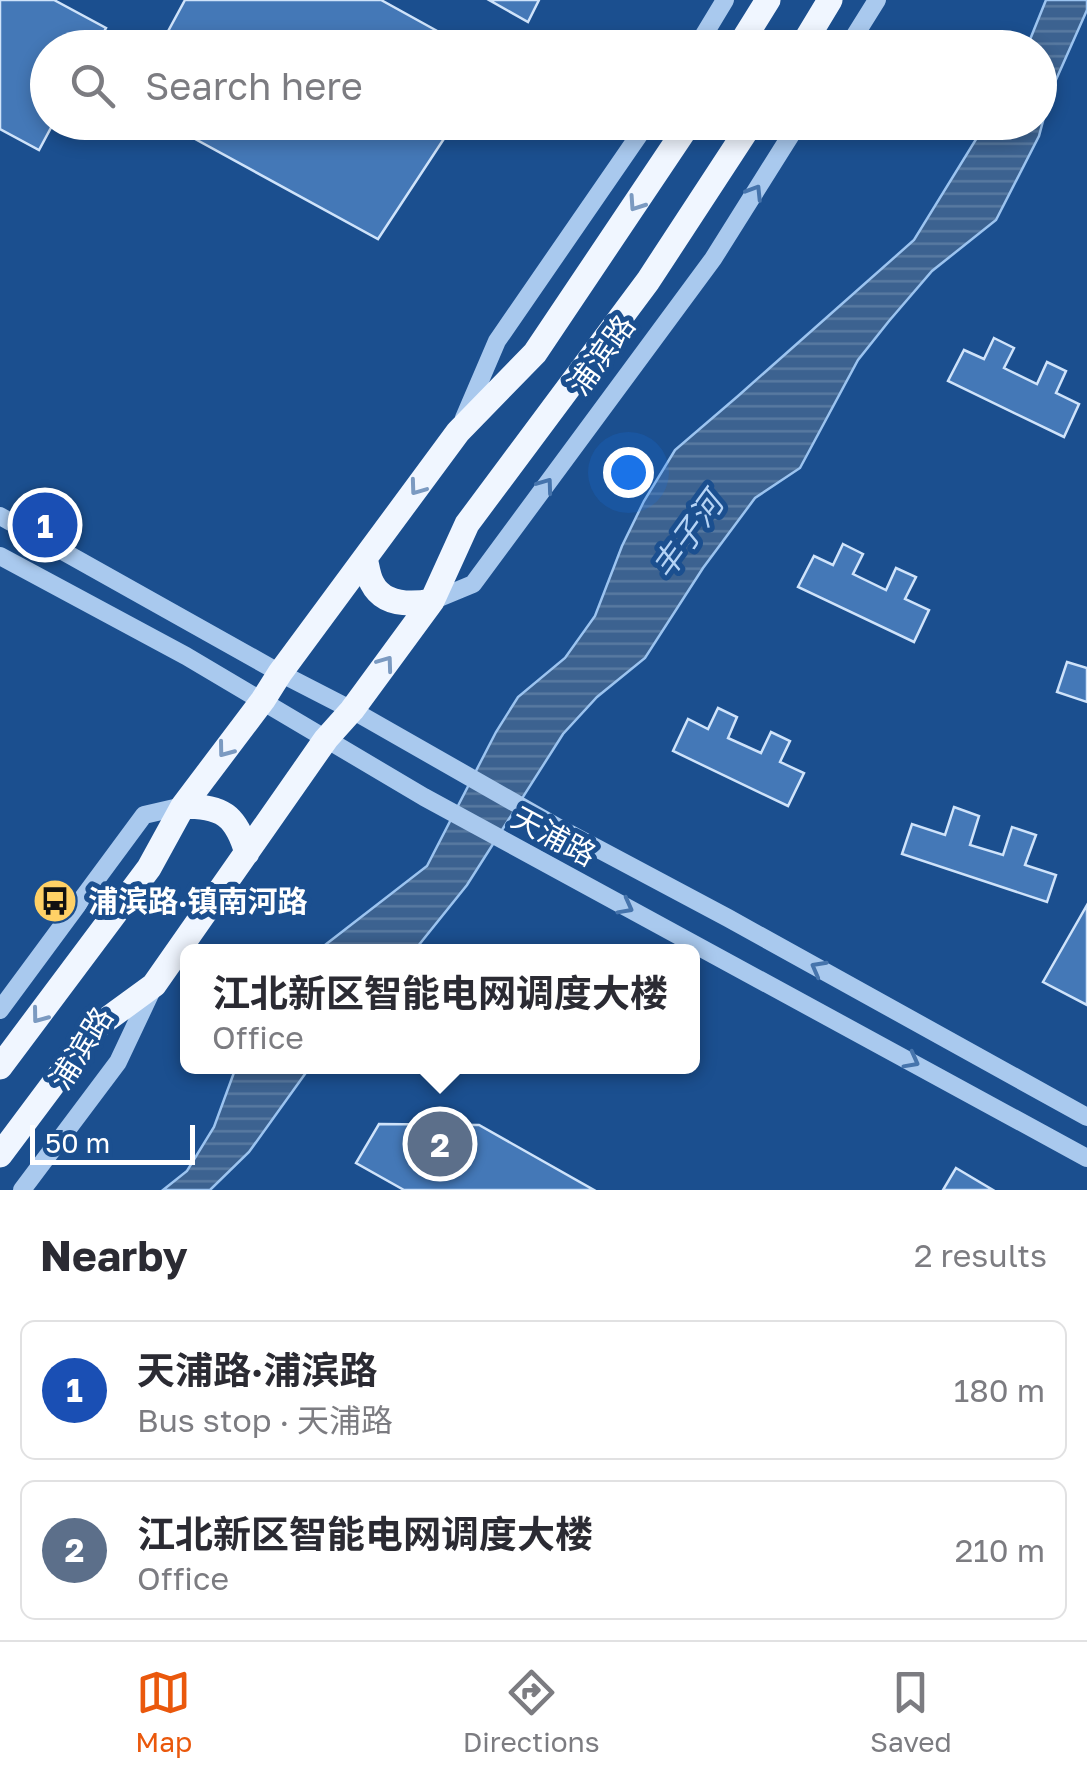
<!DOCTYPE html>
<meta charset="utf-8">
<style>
:root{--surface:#fff;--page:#f7f7f7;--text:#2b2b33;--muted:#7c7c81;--line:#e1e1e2;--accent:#ea580c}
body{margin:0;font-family:"Golos Text","Noto Sans SC",sans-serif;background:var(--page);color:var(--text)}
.scale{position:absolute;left:30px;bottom:25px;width:165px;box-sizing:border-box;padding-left:10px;border:5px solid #fff;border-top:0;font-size:28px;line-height:35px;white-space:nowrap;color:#fff;-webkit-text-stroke:8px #1b4f8f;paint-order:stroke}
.you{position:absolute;left:628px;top:472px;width:35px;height:35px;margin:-25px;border:8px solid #fff;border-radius:50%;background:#1a73e8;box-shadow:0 0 0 15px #1a73e833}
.badge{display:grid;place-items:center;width:65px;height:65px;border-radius:50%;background:var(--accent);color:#fff;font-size:32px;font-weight:700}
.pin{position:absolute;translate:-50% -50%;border:5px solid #fff;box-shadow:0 2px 10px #0006}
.popup{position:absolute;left:180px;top:944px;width:520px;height:130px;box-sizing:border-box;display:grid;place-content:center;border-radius:15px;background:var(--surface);filter:drop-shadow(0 2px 8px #0005);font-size:32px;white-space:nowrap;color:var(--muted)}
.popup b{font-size:38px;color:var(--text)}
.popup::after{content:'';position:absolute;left:50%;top:100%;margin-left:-20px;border:20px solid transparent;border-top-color:var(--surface)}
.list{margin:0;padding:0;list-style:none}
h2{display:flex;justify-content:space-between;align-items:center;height:130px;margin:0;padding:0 40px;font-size:42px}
h2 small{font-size:32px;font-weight:400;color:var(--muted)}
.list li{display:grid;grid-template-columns:65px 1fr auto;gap:30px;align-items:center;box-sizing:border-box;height:140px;margin:0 20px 20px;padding:0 20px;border:2px solid var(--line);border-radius:15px}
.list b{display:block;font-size:38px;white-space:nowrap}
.list p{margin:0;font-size:32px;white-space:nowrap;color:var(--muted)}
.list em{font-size:32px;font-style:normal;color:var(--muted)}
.icon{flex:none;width:55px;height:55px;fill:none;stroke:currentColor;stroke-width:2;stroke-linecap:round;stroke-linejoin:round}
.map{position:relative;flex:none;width:1087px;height:1190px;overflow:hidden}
.search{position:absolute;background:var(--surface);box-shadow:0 5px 15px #0003;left:30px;right:30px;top:30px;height:110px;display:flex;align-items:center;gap:25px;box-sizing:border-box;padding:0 35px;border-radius:55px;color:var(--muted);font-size:38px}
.sheet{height:450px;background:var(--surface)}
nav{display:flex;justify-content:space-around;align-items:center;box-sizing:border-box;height:140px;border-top:2px solid var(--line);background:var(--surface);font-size:28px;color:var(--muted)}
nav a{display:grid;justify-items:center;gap:5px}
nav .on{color:var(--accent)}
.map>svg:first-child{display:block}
.water{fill:url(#water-rules);stroke:#9cc4f0;stroke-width:2.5}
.building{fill:#4478b7;stroke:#cfe3fa;stroke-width:2.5}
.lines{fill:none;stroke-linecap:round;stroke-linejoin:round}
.minor{stroke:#a9c9ee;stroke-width:18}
.major{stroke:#f0f6ff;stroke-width:25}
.oneway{stroke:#4674ac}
.oneway2{stroke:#7b9ac1}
.labels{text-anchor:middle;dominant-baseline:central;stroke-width:10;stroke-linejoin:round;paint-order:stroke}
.street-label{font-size:30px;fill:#fff;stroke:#1b4f8f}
.poi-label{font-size:30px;font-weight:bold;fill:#fff;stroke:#1b4f8f;text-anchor:start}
.water-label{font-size:32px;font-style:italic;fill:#b5d3f5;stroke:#1b4f8f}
</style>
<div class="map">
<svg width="1087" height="1190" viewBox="0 0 1087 1190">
<defs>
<pattern id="water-rules" width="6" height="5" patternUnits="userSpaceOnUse" patternTransform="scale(2.5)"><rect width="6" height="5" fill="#3c6290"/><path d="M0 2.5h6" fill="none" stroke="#597aa1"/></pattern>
</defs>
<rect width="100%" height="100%" fill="#1b4f8f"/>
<path class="water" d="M1046 0H1087V10L1051 91 1039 136 996 220 932 271 889 321 858 360 800 468 755 498 703 568 645 658 597 697 563 734 467 885 414 951 316 952 427 866 496 732 518 697 565 658 595 616 622 546 644 501 675 450 738 396 914 240 986 123 1040 122V48L1027 47Z
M236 1067H310L249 1152 210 1190H163L187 1171 214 1127Z"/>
<path class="building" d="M0 0H54L106 28 95 48H48V122H54L39 150 0 129Z
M185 0H381L468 48H159Z
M489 0H539L528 22Z
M164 122H455L378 239Z
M994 338 1014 348 1004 368 1037 384 1047 362 1066 371 1056 393 1079 404 1064 437 948 381 964 350 984 359Z
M843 544 863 554 853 574 886 590 896 568 916 577 905 599 929 610 914 642 798 587 814 556 833 565Z
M1067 662 1087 668V702L1057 692Z
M718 708 737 717 728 738 761 753 771 732 790 741 780 762 804 773 788 806 673 751 688 719 708 729Z
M954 807 979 816 970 845 1003 855 1012 827 1036 835 1025 865 1056 875 1047 902 902 854 912 824 945 835Z
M1087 905V1005L1043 982Z
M379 1124 479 1125 594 1190H404L356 1163Z
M956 1168 993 1190H943Z"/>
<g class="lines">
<path class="minor" d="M696 48 725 0
M847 48 877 0
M464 418 497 341 648 122
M0 516 280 673 352 710 559 828 728 918 1087 1117
M0 556 186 656 424 797 1087 1158
M432 601 473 584 713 259 799 122
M0 1010 144 815 183 806
M22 1190 118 1062 152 990"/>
<path class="major" d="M738 48 768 0
M801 48 830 0
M365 558C367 565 368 576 372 583 383 605 410 605 432 601
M183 806C222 806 236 815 247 853
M0 1067 149 868 183 806 263 700 280 673 458 432 535 353 690 122
M0 1155 95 1028 154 985 326 739 352 710 432 601 467 524 648 281 752 122"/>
</g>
<defs><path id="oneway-chevron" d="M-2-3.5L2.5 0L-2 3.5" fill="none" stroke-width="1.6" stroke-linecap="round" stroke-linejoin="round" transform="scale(2.5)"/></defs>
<g class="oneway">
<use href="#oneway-chevron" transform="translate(755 192) rotate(-58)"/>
<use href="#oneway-chevron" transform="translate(546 485) rotate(-54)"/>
<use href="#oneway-chevron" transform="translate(626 907) rotate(28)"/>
<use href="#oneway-chevron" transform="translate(818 968) rotate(-151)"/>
<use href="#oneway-chevron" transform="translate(912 1061) rotate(28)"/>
</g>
<g class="oneway2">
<use href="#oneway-chevron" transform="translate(636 204) rotate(124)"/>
<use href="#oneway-chevron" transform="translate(417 488) rotate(126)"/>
<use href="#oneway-chevron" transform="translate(386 663) rotate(-54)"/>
<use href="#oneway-chevron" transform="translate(225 750) rotate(127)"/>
<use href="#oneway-chevron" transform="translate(39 1016) rotate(127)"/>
</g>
<defs>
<symbol id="bus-disc" viewBox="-11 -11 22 22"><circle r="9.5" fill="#ffd166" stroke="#1b4f8f"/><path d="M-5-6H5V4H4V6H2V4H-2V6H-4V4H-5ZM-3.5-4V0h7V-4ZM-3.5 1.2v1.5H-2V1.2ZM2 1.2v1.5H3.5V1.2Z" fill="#111"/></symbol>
</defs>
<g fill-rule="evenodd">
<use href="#bus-disc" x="30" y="876" width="50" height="50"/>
</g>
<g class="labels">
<g class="street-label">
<text transform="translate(601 355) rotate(-54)">浦滨路</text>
<text transform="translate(554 836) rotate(28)">天浦路</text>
<text transform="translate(81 1048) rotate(-58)">浦滨路</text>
</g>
<g class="poi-label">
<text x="88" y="901">浦滨路·镇南河路</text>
</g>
<g class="water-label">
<text transform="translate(687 535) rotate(-54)">丰子河</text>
</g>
</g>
</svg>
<div class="scale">50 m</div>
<div class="you"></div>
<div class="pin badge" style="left:45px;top:525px;background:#1a4fb4">1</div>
<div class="pin badge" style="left:440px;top:1144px;background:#5c6f8a">2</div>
<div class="popup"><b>江北新区智能电网调度大楼</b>Office</div>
<div class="search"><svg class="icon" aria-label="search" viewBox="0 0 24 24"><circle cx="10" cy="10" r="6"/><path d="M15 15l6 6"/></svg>Search here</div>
</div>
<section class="sheet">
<h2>Nearby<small>2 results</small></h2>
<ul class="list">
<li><span class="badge" style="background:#1a4fb4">1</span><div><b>天浦路·浦滨路</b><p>Bus stop · 天浦路</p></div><em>180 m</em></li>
<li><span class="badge" style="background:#5c6f8a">2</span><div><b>江北新区智能电网调度大楼</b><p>Office</p></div><em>210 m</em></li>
</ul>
</section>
<nav>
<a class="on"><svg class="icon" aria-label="map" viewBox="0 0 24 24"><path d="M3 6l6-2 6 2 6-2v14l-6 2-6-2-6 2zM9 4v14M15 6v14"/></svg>Map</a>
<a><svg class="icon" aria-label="directions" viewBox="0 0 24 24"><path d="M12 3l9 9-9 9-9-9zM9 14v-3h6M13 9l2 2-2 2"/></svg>Directions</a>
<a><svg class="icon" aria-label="saved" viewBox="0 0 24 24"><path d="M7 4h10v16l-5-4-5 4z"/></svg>Saved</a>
</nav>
